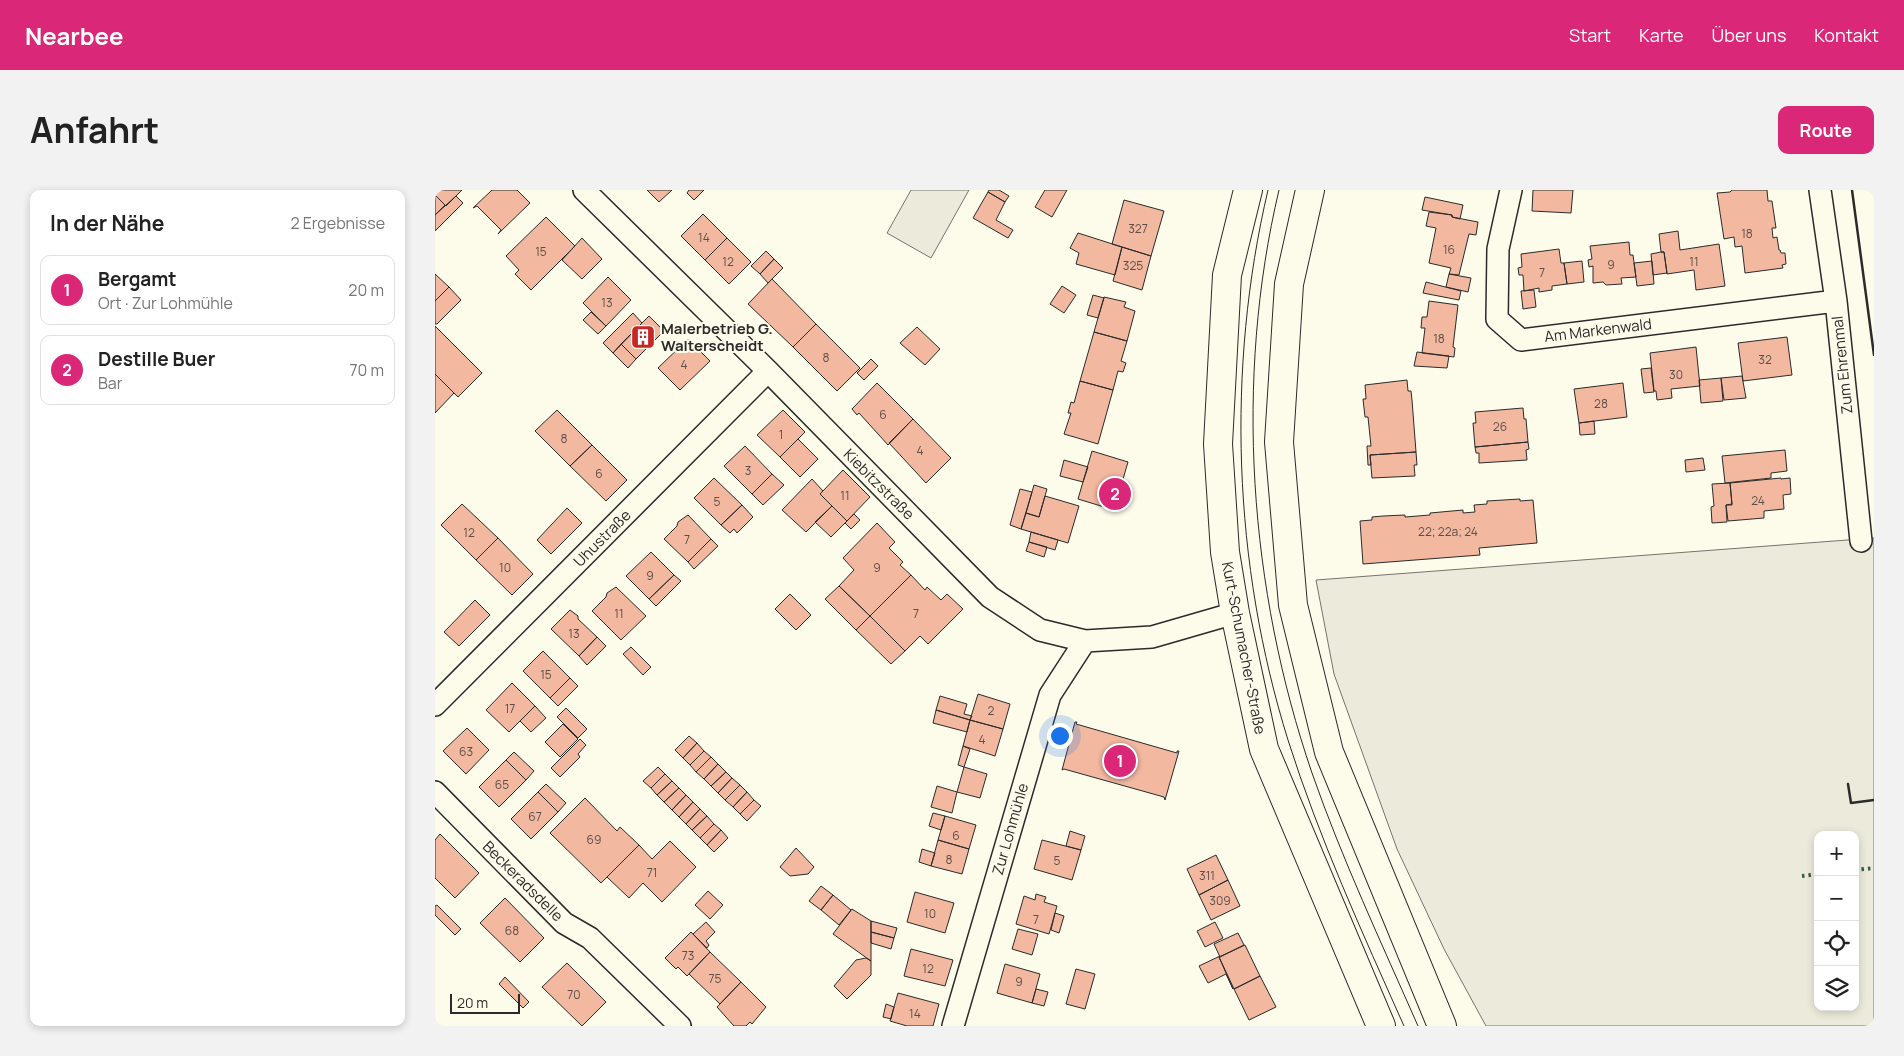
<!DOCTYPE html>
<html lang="de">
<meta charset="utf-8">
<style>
:root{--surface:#fff;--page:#f2f2f2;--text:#222;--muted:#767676;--line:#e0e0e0;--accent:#db2777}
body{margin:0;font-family:Manrope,sans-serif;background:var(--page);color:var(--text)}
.controls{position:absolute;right:15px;bottom:15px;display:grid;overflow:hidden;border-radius:10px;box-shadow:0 2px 8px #0003}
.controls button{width:45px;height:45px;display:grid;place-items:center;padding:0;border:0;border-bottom:1px solid var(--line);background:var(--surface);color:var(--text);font:25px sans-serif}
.scale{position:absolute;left:15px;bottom:12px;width:70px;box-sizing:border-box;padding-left:5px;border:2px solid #2b2b2b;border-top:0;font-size:14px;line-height:18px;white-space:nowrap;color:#2b2b2b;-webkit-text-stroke:4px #fdfbea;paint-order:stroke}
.you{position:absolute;left:624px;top:545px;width:18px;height:18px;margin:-12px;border:4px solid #fff;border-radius:50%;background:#1a73e8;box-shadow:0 0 0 8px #1a73e833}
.badge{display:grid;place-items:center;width:32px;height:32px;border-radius:50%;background:var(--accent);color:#fff;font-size:16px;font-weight:700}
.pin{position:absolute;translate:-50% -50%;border:2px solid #fff;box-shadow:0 1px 5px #0006}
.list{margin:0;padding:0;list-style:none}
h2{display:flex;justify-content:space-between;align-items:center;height:65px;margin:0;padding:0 20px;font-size:21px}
h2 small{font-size:16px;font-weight:400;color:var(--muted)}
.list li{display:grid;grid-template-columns:32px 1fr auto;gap:15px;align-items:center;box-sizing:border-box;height:70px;margin:0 10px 10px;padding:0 10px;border:1px solid var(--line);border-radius:10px}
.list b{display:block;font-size:19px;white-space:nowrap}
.list p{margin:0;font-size:16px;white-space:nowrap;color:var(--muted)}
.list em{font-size:16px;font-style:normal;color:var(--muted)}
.icon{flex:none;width:28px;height:28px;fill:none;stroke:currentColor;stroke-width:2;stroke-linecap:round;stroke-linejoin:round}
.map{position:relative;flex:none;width:1439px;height:836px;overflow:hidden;border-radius:10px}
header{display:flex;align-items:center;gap:30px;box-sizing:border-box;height:70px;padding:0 25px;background:var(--accent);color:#fff}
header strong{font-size:24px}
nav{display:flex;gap:28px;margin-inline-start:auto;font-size:18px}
.intro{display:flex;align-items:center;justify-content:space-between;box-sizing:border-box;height:120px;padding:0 30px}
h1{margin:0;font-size:35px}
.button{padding:12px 22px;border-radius:10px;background:var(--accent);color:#fff;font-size:18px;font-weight:700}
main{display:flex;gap:30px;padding:0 30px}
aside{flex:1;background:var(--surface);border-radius:10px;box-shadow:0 2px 8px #0003}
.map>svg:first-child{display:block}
.green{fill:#ecebdb;stroke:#74746e;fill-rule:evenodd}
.building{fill:#f2b8a0;stroke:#2b2b2b}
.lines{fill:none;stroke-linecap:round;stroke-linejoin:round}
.street-casing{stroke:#2b2b2b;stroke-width:24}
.primary-casing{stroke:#2b2b2b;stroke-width:30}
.street{stroke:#fdfbea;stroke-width:21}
.primary{stroke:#fdfbea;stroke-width:28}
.tram{stroke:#2b2b2b;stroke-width:1}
.hedge{stroke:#34623c;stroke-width:4;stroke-dasharray:2.5 4;stroke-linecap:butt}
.wall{stroke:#2b2b2b;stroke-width:2.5}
.labels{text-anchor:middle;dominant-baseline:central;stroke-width:4;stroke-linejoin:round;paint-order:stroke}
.number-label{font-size:12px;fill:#5d4e48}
.poi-label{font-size:15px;font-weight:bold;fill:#2b2b2b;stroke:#fdfbea;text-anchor:start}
.street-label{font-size:15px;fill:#2b2b2b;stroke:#fdfbea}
</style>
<header>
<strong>Nearbee</strong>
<nav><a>Start</a><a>Karte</a><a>Über uns</a><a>Kontakt</a></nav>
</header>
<div class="intro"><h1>Anfahrt</h1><a class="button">Route</a></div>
<main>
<aside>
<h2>In der Nähe<small>2 Ergebnisse</small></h2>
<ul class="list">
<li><span class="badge">1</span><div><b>Bergamt</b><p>Ort · Zur Lohmühle</p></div><em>20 m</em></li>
<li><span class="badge">2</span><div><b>Destille Buer</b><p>Bar</p></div><em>70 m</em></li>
</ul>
</aside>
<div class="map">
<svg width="1439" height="836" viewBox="0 0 1439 836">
<rect width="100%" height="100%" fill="#fdfbea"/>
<path class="green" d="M476 0H534L496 68 452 43Z
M1439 348V836H1051L1009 759 962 659 899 484 881 390ZM1383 645H1420V817H1383Z"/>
<path class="building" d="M0 0H27L11 16 0 5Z
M57 0H82L95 13 63 44 66 40 42 16 38 18Z
M212 0H237L224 12Z
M254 0H269L259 10 252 3Z
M554 0H564L574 6 570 12 553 2Z
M610 0H632L617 27 600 17Z
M1098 0H1138L1136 23 1097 21Z
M1297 0H1332L1333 11H1337L1341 38H1337L1338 48 1342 47 1344 60H1345L1346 63H1350L1351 74 1347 75 1348 78 1310 83 1307 56 1300 57 1299 47 1289 49 1282 3 1295 2Z
M553 2 570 12 561 30 578 40 573 48 538 28Z
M0 5 10 15 0 25Z
M21 6 28 13 0 41V25Z
M990 7 1028 15 1025 29 1017 27V25L987 20Z
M689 10 729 21 716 66 677 54Z
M994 22 1017 25V27L1043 32 1041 45 1034 44 1024 85 1014 84 1016 78 994 73 1001 38 991 36Z
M268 24 292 48 270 70 246 46Z
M111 27 140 56 96 100 80 84 84 80 71 66Z
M1243 41 1245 60 1284 54 1290 96 1261 100 1259 80 1232 84 1229 62H1226L1224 44Z
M643 43 687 57 680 85 641 74 644 63 635 58Z
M147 48 167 69 147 89 127 70Z
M292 48 316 72 294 94 270 70Z
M1194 52 1195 65H1198L1201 87 1186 88 1187 94 1171 95 1168 92 1158 93V76L1154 77 1153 70 1157 69 1155 56Z
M687 57 716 66 707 100 678 91Z
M1124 59 1126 73H1129L1132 94 1117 96V100L1104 102V98L1089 101 1088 85H1084L1083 78 1087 77 1086 64Z
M331 61 339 69 325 84 316 76Z
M1226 62H1229L1232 83 1218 85 1216 64Z
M339 69 348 78 333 93 325 84Z
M1147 71 1149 92 1132 94 1129 73Z
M1217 71 1219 94 1202 96 1199 73Z
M0 84 14 97 0 111Z
M1014 84 1036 88 1033 102 1011 97Z
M173 87 196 110 171 136 148 113Z
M337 89 381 134 358 157 313 114Z
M991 92 1026 101 1024 110 988 103Z
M627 96 641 105 629 123 615 114Z
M14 97 26 110 2 134H0V111Z
M1099 100 1101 117 1088 119 1086 101Z
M658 105 669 108 663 128 652 125Z
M669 107 691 112 689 117 700 121 692 151 659 142Z
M994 111 1023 115 1018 157 1020 158 1019 167 987 163 990 138H986L987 127H992Z
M156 122 171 136 163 144 148 130Z
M198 123 207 133 178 163 168 153Z
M214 126 229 141 201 169 186 154Z
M381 134 425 178 402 201 358 157Z
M0 136 47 183 23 207 0 184Z
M482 137 505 159 490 175 465 153Z
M659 142 692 151 686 171 691 173 688 182 683 181 678 200 645 191Z
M1352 147 1357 185 1308 191 1303 153Z
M253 149 275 171 245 200 223 178Z
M186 154 201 169 193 178 178 163Z
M1261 157 1265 196 1236 199 1237 208 1222 210 1221 201H1219L1215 163Z
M982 162 1014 166 1012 178 979 176Z
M436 169 443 176 429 190 422 183Z
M1216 178 1219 202 1209 203 1206 179Z
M0 184 19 203 0 223Z
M1307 186 1311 208 1289 210 1286 188Z
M1286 188 1288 211 1266 213 1264 190Z
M972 190 973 201H976L977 210 981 262 935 265 936 275H933L932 256H936L933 227H930L928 209H931L930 195Z
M645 191 678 200 663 254 629 244 636 223H633L636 212 639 213Z
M442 193 478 229 453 255 424 223 422 225 417 219Z
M1188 193 1192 227 1144 233 1139 199Z
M1088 218 1089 229H1091L1093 252 1040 257 1038 233H1041L1040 222Z
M122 220 157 255 135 276 100 241Z
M348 220 370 242 345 267 322 245Z
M478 229 516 268 491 293 454 253Z
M1159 231 1160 244 1145 245 1144 233Z
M363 249 383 269 365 287 345 267Z
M1093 252 1094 259 1091 260 1092 270 1044 273V263H1041L1040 257Z
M157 255 192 290 171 311 135 276Z
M310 256 337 284 317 304 289 276Z
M1350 260 1352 281 1336 283V288L1290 293 1287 266Z
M657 261 693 272 679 320 643 309Z
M981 262 982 275H979L980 286 937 288 935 265Z
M1268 268 1270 280 1251 282 1250 270Z
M629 270 653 277 648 292 625 286Z
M408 280 435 307 412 331 385 304Z
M337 284 349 295 328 315 317 304Z
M279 288 307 315 286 335 259 308Z
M1346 288V289L1355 288 1356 304 1348 305 1349 319 1329 321V328L1293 331 1291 315H1297L1295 293Z
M377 289 388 301 385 304 397 316 371 342 347 320Z
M1295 293 1297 314 1291 315 1292 332 1277 333 1276 317 1279 316 1277 294Z
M599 295 612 299 604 327 591 323Z
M585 299 597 302 586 339 575 335Z
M610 306 644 316 633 353 586 339 591 323 604 327Z
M1085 309V311L1098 310 1102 353 1044 358 1045 365 928 374 925 331 937 330V327L948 326 970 325V327L995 325V323L1028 320V323L1040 322 1039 315 1052 314V311Z
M27 314 63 348 41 370 6 335Z
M307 315 318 327 302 343 299 339 295 343 286 335Z
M397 316 412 331 396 347 380 332Z
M132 318 147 333 116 364 102 350Z
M419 324 425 330 416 339 410 333Z
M253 325 276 349 253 372 229 349 242 336 243 332Z
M442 333 460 352 454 358 468 372 465 375 476 385 435 426 404 396 419 380 408 368Z
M596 342 623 350 620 360 594 352Z
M63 348 98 384 77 405 41 370Z
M276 349 283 356 259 379 253 372Z
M594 352 612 357 609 367 591 361Z
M216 362 239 385 214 409 191 386Z
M239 385 246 391 221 416 214 409Z
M476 385 490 400 492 397 506 410 512 404 528 419 493 454 485 446 470 461 435 426Z
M404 396 435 426 421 440 390 409Z
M181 397 211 426 186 450 157 421 171 407 172 403Z
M355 404 376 425 361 440 340 419Z
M40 410 55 425 24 456 9 442Z
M135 420 143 426V429L162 447 144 466 116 439Z
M435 426 470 461 456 474 421 440Z
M162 447 171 456 152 475 144 466Z
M196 457 216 477 208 485 188 464Z
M108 461 135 488 115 508 88 481Z
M135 488 143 496 123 516 115 508Z
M77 493 100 516 74 542 51 520Z
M543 504 575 514 568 539 535 530Z
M505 506 532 514 529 524 537 526 535 530 501 520Z
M100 516 111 528 96 542 85 531Z
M131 518 152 539 143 548 122 527Z
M501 520 535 530 532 542 498 533Z
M535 530 568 539 560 566 528 556Z
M640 532H642L641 534 742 563V561H744L730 610 729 607 629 579 627 580Z
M128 534 143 549 125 567 110 552Z
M32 538 54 560 31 584 8 561Z
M254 546 262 553 248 568 240 560Z
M145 549 151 555 143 564 145 567 125 587 116 578Z
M262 553 269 561 255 575 248 568Z
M528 556 535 559 529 577 523 575Z
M269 561 276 567 261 582 255 575Z
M79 562 99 581 91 590 71 570Z
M276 567 283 574 269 589 261 582Z
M71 570 91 590 64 617 44 597Z
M283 574 291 582 276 596 269 589Z
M223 577 230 584 216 598 208 591Z
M529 577 552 584 545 608 522 602Z
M291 582 297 588 283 603 276 596Z
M230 584 237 591 222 605 216 598Z
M297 588 305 595 290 610 283 603Z
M237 591 244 598 229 612 222 605Z
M111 594 131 613 123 622 103 602Z
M305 595 312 602 298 617 290 610Z
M502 596 522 602 517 623 496 617Z
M244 598 251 605 237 620 229 612Z
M103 602 123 622 96 649 76 629Z
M312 602 319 610 305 624 298 617Z
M251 605 258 612 244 627 237 620Z
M150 608 182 641 185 637 204 655 166 693 115 643Z
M319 610 326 616 312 631 305 624Z
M258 612 265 619 251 634 244 627Z
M265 619 272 626 257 640 251 634Z
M498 623 510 626 506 640 494 636Z
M272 626 279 634 265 648 257 640Z
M510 626 541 635 534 659 503 650Z
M279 634 286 640 272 655 265 648Z
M286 640 293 648 279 662 272 655Z
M635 641 650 646 646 660 631 656Z
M5 644 44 683 20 708 0 688V650Z
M503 650 534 659 527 684 496 676Z
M607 650 646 660 637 690 599 679Z
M235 651 261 677 227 712 208 693 194 708 172 687 204 655 217 669Z
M361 658 379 677 373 684 355 686 345 677Z
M487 659 500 663 496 676 484 672Z
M781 665 793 690 764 705 752 679Z
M793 690 805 716 776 730 764 705Z
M386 696 398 705 386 720 374 711Z
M273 701 288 715 275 729 260 715Z
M480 702 519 713 510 743 472 732Z
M601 704 611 707 609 712 622 716 614 744 581 734 589 706 600 710Z
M398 705 416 720 404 735 386 720Z
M70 708 109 748 85 772 45 733Z
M2 715 26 739 20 745 0 725V716Z
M417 719 436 731V771L398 744Z
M620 723 629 726 624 743 616 740Z
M436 731 462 738 459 748 436 742Z
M271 732 280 742 271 751 274 755 272 758 258 744Z
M780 732 788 748 770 757 762 741Z
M583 739 603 744 597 765 577 759Z
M256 742 275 762 252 786 243 777 241 779 230 768Z
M436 742 459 748 456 759 436 753Z
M803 743 809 755 785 767 779 754Z
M810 755 825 786 799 799 784 767Z
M476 759 518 770 510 796 469 786Z
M275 762 306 792 285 814 254 784Z
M785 766 784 767 798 799 791 784 773 793 764 776Z
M431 768 436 771V785L412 809 399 796 421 770Z
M132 773 171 812 147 836 107 797Z
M570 774 605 784 597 813 562 803Z
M641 779 660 784 650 819 631 814Z
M825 786 841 817 814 830 799 799Z
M70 787 94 812 88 818 64 794Z
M306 792 331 817 317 834 315 832 311 836H299L282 817Z
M601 799 613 802 609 816 597 813Z
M463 803 504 814 498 836H472L455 831Z
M451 814 459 817 456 829 448 827Z"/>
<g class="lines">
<defs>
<path id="street" d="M149 0 333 181 555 407 605 440 650 451 717 447 800 423
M1076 0 1063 59 1062 129 1086 150 1401 111
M1385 0 1401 111 1426 351
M0 515 333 181
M0 602 129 733 155 748 245 836
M518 836 615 505 650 451"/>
<path id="primary" d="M813 0 792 85 783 254 790 362 800 423 829 559 946 836
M875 0 854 94 844 252 858 415 894 562 1007 836"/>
</defs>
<use href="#street" class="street-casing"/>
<use href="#primary" class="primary-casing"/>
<use href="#street" class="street"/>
<use href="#primary" class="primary"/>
<path class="tram" d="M833 0C791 179 798 374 853 550 884 648 927 742 969 836
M844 0C799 190 814 399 877 583 907 669 946 752 983 836"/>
<path class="hedge" d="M1420 680 1439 678
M1367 686 1383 684"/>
<path class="wall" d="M1417 0 1439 165
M1413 594 1416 613 1439 610"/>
</g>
<defs>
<symbol id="building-square" viewBox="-11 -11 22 22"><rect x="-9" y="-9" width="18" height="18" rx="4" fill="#c62828" stroke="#fdfbea"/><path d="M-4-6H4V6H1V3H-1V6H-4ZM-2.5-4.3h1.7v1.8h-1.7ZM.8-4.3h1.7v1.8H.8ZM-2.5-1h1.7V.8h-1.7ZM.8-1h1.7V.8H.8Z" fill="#fff"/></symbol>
</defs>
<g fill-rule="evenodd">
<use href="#building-square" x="194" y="133" width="28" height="28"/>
</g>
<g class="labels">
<g class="number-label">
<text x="703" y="38">327</text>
<text x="1312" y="43">18</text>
<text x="269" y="47">14</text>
<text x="1014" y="59">16</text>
<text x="106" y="61">15</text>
<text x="293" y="71">12</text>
<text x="1259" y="71">11</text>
<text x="1176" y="74">9</text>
<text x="698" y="75">325</text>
<text x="1107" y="82">7</text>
<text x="172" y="112">13</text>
<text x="1004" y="148">18</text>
<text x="391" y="167">8</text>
<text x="1330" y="169">32</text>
<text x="249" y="174">4</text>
<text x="1241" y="184">30</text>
<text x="1166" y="213">28</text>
<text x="448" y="224">6</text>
<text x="1065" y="236">26</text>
<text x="346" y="244">1</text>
<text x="129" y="248">8</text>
<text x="485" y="260">4</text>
<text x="313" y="280">3</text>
<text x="164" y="283">6</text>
<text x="410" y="305">11</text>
<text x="1323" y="310">24</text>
<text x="282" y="311">5</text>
<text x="1013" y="341">22; 22a; 24</text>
<text x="34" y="342">12</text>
<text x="252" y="349">7</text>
<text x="70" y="377">10</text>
<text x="442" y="377">9</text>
<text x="215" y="385">9</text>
<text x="184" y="423">11</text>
<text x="481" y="423">7</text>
<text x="139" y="443">13</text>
<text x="111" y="484">15</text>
<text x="75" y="518">17</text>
<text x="556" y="520">2</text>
<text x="547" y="549">4</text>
<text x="31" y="561">63</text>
<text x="67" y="594">65</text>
<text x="100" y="626">67</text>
<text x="521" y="645">6</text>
<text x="159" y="649">69</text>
<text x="514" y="669">8</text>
<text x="622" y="670">5</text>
<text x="217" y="682">71</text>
<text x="772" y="685">311</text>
<text x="785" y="710">309</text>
<text x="495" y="723">10</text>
<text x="601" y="729">7</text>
<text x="77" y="740">68</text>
<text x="253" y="765">73</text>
<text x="493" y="778">12</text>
<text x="280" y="788">75</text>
<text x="584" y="791">9</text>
<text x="139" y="804">70</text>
<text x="480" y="823">14</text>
</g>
<g class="poi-label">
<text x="226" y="138">Malerbetrieb G.<tspan x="226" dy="17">Walterscheidt</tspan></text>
</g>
<g class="street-label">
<text transform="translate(1163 140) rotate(-7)">Am Markenwald</text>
<text transform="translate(1407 175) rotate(-96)">Zum Ehrenmal</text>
<text transform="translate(444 294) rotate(45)">Kiebitzstraße</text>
<text transform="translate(167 348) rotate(-45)">Uhustraße</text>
<text transform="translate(809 458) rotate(79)">Kurt-Schumacher-Straße</text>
<text transform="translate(575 639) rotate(-74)">Zur Lohmühle</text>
<text transform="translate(88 691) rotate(45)">Beckeradsdelle</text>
</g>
</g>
</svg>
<div class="controls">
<button>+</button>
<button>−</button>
<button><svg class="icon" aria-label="locate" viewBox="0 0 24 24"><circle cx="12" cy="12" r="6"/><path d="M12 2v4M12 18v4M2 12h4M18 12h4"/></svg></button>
<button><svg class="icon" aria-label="layers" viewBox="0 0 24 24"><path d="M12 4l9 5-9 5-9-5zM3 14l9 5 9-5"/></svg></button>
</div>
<div class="scale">20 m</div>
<div class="you"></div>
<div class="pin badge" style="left:685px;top:571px">1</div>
<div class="pin badge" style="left:680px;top:304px">2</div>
</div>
</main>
